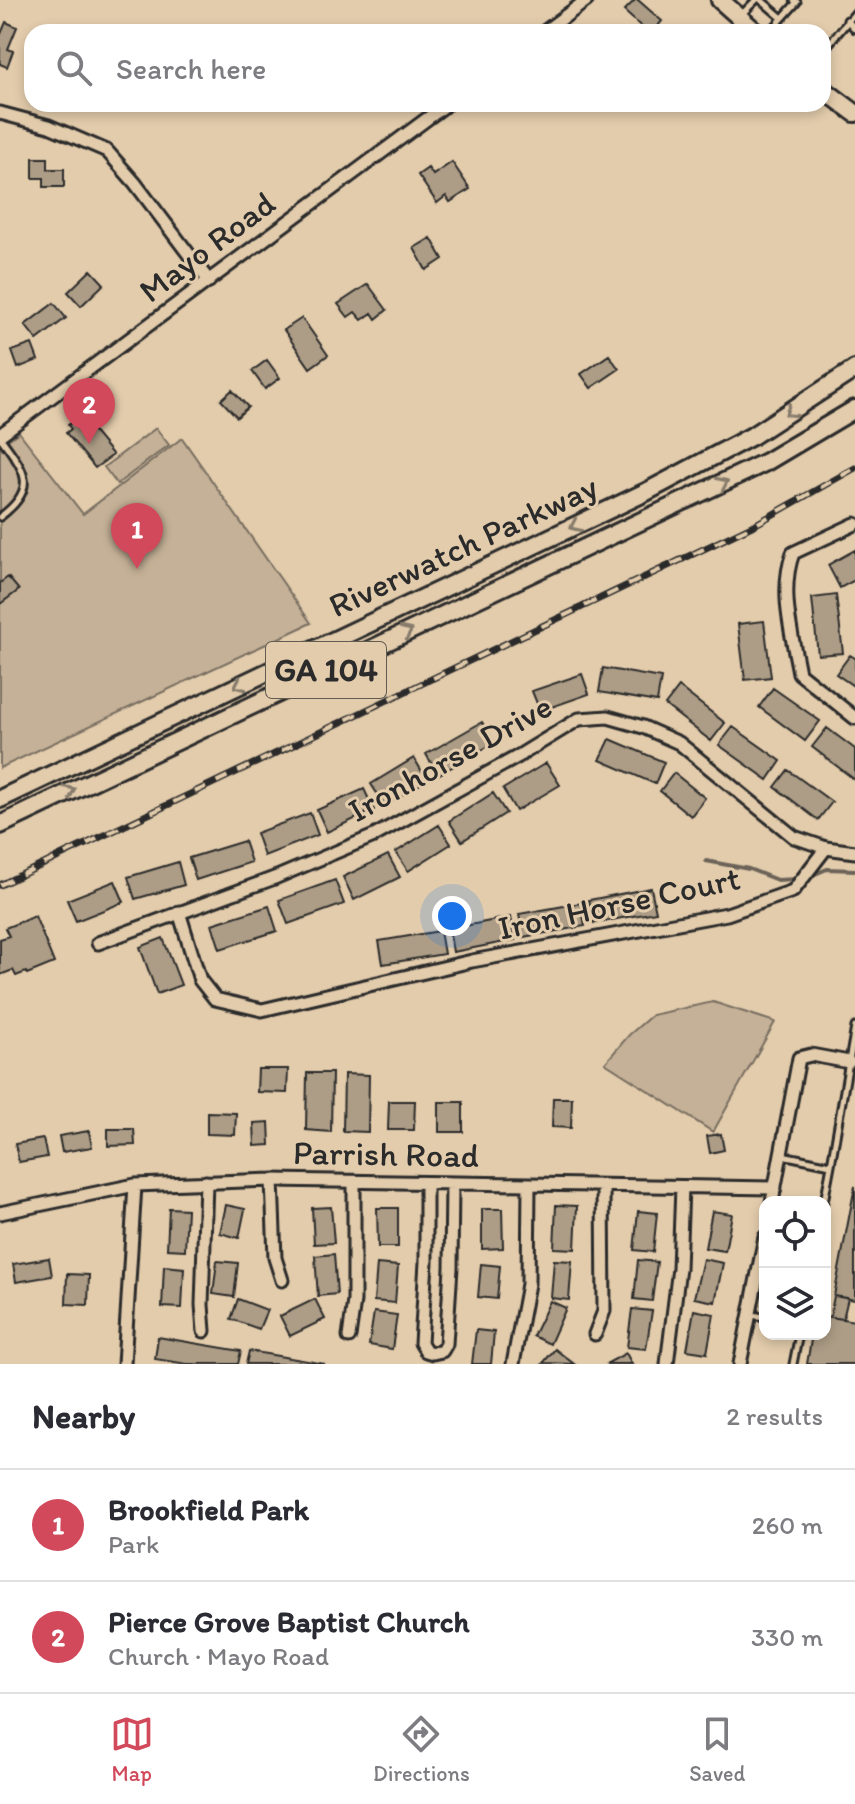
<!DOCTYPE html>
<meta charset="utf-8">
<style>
:root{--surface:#fff;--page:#f7f7f7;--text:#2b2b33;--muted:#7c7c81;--line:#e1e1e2;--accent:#d1495b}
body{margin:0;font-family:Itim,sans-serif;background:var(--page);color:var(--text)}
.controls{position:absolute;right:24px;bottom:24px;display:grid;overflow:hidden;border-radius:16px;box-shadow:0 4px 12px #0003}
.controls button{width:72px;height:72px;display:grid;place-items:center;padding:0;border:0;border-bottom:2px solid var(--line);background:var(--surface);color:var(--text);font:40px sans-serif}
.you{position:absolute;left:452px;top:916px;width:28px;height:28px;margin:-20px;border:6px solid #fff;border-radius:50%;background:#1a73e8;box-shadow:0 0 0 12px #1a73e833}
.badge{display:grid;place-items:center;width:52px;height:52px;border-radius:50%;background:var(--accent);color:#fff;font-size:26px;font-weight:700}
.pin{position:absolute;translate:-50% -66px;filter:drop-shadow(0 2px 4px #0008)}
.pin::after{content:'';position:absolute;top:42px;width:28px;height:24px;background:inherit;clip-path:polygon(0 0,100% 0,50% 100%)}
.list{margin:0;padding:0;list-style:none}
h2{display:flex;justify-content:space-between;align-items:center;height:104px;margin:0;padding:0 32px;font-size:34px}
h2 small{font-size:26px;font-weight:400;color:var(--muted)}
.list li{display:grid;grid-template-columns:52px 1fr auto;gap:24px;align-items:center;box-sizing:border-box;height:112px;padding:0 32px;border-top:2px solid var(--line)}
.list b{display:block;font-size:30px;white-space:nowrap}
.list p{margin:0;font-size:26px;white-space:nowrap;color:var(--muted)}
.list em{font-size:26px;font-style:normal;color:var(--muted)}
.icon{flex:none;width:44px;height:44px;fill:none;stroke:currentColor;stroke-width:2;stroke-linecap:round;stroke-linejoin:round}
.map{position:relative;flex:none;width:855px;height:1364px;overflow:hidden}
.search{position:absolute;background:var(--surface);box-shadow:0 4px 12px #0003;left:24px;right:24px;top:24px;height:88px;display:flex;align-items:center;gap:20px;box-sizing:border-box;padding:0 28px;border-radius:24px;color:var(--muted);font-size:30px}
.sheet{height:328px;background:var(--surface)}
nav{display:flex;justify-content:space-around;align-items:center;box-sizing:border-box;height:112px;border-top:2px solid var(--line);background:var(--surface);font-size:22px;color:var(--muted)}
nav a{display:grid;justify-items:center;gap:4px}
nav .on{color:var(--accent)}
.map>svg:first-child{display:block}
.green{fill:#c5b197;stroke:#786e61;stroke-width:2}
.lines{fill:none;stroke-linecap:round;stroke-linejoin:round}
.stream{stroke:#6c6459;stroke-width:4}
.building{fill:#ad9d86;stroke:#2b2b2b;stroke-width:2}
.lane-casing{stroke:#2b2b2b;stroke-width:11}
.street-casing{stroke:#2b2b2b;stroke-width:17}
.secondary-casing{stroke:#2b2b2b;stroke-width:22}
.primary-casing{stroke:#2b2b2b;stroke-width:22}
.lane{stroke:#e3ccac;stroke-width:5}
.street{stroke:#e3ccac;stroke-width:11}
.secondary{stroke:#e3ccac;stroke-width:16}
.primary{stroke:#e3ccac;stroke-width:16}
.rail-casing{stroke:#2b2b2b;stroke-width:7}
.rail{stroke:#e3ccac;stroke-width:4;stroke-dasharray:12;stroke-linecap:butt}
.oneway{stroke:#877c6c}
.labels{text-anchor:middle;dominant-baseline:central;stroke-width:6;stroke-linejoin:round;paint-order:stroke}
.shield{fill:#e3ccac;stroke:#625b52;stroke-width:2}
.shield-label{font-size:32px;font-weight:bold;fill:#2b2b2b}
.street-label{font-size:34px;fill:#2b2b2b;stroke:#e3ccac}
</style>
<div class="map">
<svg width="855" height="1364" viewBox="0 0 855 1364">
<rect width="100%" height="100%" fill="#e3ccac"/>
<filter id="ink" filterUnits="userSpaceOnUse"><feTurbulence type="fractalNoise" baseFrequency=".0125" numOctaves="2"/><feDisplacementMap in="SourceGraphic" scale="16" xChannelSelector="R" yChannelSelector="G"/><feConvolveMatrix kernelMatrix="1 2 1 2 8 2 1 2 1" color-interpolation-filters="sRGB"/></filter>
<g filter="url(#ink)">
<path class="green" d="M156 428 169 445 117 484 104 467Z
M19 432 83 514 182 438 311 623 0 768V446Z
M713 1002 775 1022 713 1132 605 1063 629 1035 652 1015Z"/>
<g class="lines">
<path class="stream" d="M706 861 749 869 777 880 797 879
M806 878 827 869 855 870"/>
</g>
<path class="building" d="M635 0H638L662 21 653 32H647L624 11Z
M6 22 17 27 8 49 13 51 7 67 0 64V36Z
M33 158H48V169H64V187H44V178H33Z
M452 162 470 189 450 202 446 196 437 203 418 175 428 168 433 175Z
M431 238 443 259 426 270 414 248Z
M91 270 104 284 81 306 68 292Z
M368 284 387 310 376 319 372 313 362 320 355 312 348 317 338 304Z
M54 303 66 318 37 340 25 325Z
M302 318 328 355 310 368 284 330Z
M32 344 38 360 18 368 12 351Z
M609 355 619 369 591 388 581 374Z
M267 360 280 378 265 389 252 371Z
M232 390 248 407 237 417 221 400Z
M83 419 113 455 95 468 66 433 71 429 68 425 75 420 78 423Z
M855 550V580L840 588 828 565Z
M8 577 19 590 0 604V583Z
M836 595 843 653 818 655 812 598Z
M764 621 771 677 745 680 738 624Z
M850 655 855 658V687L836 674Z
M603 668 661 678 657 702 599 692Z
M582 674 589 694 540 711 532 691Z
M679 687 725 723 711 741 665 705Z
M773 688 820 721 805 741 759 707Z
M482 722 494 743 438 775 426 754Z
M733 727 781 761 768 780 719 745Z
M827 728 855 749V780L812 747Z
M610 739 664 762 655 784 600 760Z
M414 758 427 780 385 806 371 784Z
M546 763 560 785 516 811 503 789Z
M788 770 832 802 818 820 775 787Z
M674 773 705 798 691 816 660 791Z
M364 789 374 810 327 832 317 810Z
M493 793 506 813 462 841 449 821Z
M310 813 318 835 264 856 256 833Z
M439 825 451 844 408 871 396 852Z
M244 841 251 862 196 880 189 858Z
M388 855 400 877 354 900 343 877Z
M178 862 184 885 135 899 128 877Z
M335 880 344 904 288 924 279 900Z
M115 881 124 902 76 921 67 900Z
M651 888 656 912 594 923 589 900Z
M581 903 585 926 523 937 519 914Z
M269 906 277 931 220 949 212 924Z
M35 916 54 963 27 974 26 972 16 976 13 970 0 975V939L9 936 5 928Z
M511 917 515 940 453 952 449 929Z
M440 931 444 954 383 964 379 941Z
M163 938 181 985 157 994 140 947Z
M258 1069H288L287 1093 257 1092Z
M307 1073H332L331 1132 306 1130Z
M344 1074 369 1075 368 1132 343 1131Z
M553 1098H572L571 1128 552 1127Z
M389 1101H415L414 1130H388Z
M439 1102H463V1132H439Z
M207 1112 236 1113 235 1135 207 1134Z
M269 1122 270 1145 255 1146 254 1123Z
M108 1129H134L135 1145 108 1146Z
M89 1131 92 1147 62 1152 59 1136Z
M721 1134 724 1150 710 1153 707 1136Z
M43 1139 47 1157 19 1162 15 1144Z
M855 1186V1300L834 1296Z
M226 1205 245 1209 239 1238 220 1233Z
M556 1205 577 1206 575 1249 554 1248Z
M331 1207 334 1243 314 1244 312 1208Z
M169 1208 187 1209 185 1250 167 1249Z
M377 1208H398V1247H378Z
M482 1209H502L503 1248 482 1249Z
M638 1211 657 1213 653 1252 634 1250Z
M712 1211 732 1214 725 1251 705 1248Z
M334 1254 337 1294 318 1296 315 1256Z
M49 1258 52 1276 16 1282 13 1264Z
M703 1259 723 1263 715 1302 694 1298Z
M554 1260 572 1261 569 1300 551 1298Z
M638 1260 657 1262 652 1301 634 1299Z
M217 1261 238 1263 234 1297 213 1294Z
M377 1264 398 1266 395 1303 374 1301Z
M481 1264 500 1266 497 1299 478 1297Z
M164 1266 184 1268 182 1308 162 1307Z
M67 1274 89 1275 88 1305 66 1304Z
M834 1296 848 1298 843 1319 830 1317Z
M238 1299 267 1310 259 1329 231 1319Z
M315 1299 325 1319 290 1336 280 1316Z
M550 1301 566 1308 550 1344 533 1336Z
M632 1309 652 1311 646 1349 627 1347Z
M694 1310 714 1314 707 1353 687 1350Z
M374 1312 397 1315 392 1349 369 1345Z
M825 1316 855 1321V1364H807L812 1334H825Z
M476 1330 494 1332 491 1364H472Z
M158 1337 241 1351 238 1364H187L155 1359Z
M555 1349 574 1364 543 1363Z
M249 1351 325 1364H246Z
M626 1353 632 1364H606Z"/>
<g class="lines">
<defs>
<path id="lane" d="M761 0 782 18
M742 14 756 0
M847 20 855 29
M770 32 797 2 794 0
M823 51 855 13
M0 437C24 470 40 487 0 517
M782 1155 831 1165 824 1202
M831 1165 855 1027
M751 1315 765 1317
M793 1364 799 1334"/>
<path id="street" d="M544 32 587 0
M0 113 49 126 107 151 135 183 209 281
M0 435 447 104
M855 524 793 553C779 591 792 634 799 673L855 718
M179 912 200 980 215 999 262 1010 472 961 727 914 793 891 826 848
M98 943 277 877 374 836 517 757 579 719 608 717 643 727 679 743 794 837 826 848 855 852
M272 1180 275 1258 282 1280
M426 1184V1262L421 1343 426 1351 433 1353 442 1351 446 1344 451 1268 452 1184
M772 1202 799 1058 811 1055 849 1062
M0 1213 135 1185 272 1180 775 1188
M204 1331 202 1305 206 1182
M595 1334 604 1311 603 1186
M349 1337 354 1301V1182
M124 1364 135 1185
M513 1364 528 1284 529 1185
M667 1364 679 1268 682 1187
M740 1364 765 1237"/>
<path id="secondary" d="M720 0 756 32
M823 89 855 113"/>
<path id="primary" d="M0 799 646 492 752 436 855 369
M0 825 766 462 855 409"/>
</defs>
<use href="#lane" class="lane-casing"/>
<use href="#street" class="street-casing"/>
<use href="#secondary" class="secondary-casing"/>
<use href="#primary" class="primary-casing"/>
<use href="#lane" class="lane"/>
<use href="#street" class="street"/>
<use href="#secondary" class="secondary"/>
<use href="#primary" class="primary"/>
<defs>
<path id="rail" d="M0 885 756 524 855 468"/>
</defs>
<use href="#rail" class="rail-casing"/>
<use href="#rail" class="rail"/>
</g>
<defs><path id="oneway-chevron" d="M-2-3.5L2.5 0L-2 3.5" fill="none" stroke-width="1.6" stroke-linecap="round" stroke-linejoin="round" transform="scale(2)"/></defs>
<g class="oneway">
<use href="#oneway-chevron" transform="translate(790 412) rotate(147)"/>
<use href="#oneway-chevron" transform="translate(723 483) rotate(-25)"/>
<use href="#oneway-chevron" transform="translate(575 526) rotate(155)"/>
<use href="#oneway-chevron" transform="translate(407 632) rotate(-25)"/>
<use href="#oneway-chevron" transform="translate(239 685) rotate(155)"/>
<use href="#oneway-chevron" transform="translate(70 791) rotate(-25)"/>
</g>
</g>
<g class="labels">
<rect class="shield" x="266" y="642" width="120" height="56" rx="6"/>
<g class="shield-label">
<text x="326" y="670">GA 104</text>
</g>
<g class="street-label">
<text transform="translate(207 247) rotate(-37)">Mayo Road</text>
<text transform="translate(463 546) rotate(-25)">Riverwatch Parkway</text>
<text transform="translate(450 758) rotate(-29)">Ironhorse Drive</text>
<text transform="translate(619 903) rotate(-12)">Iron Horse Court</text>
<text transform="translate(386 1154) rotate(1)">Parrish Road</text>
</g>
</g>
</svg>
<div class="controls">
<button><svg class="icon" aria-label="locate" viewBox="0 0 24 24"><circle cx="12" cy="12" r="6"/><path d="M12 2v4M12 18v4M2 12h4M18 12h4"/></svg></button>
<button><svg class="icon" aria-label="layers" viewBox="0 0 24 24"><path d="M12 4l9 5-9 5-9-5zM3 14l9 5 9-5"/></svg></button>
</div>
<div class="you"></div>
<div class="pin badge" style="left:137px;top:569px">1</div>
<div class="pin badge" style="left:89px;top:444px">2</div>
<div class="search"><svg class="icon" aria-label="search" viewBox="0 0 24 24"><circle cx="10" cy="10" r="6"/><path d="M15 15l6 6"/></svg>Search here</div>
</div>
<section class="sheet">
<h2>Nearby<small>2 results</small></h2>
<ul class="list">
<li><span class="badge">1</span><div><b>Brookfield Park</b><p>Park</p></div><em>260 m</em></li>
<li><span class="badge">2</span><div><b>Pierce Grove Baptist Church</b><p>Church · Mayo Road</p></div><em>330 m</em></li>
</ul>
</section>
<nav>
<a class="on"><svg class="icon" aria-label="map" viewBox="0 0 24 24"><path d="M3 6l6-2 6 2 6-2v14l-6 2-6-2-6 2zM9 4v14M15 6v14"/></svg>Map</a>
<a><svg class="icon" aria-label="directions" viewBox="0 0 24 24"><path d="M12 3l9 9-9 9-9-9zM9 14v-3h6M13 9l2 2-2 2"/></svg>Directions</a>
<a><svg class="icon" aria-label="saved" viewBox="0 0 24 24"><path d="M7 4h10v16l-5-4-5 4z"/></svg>Saved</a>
</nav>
